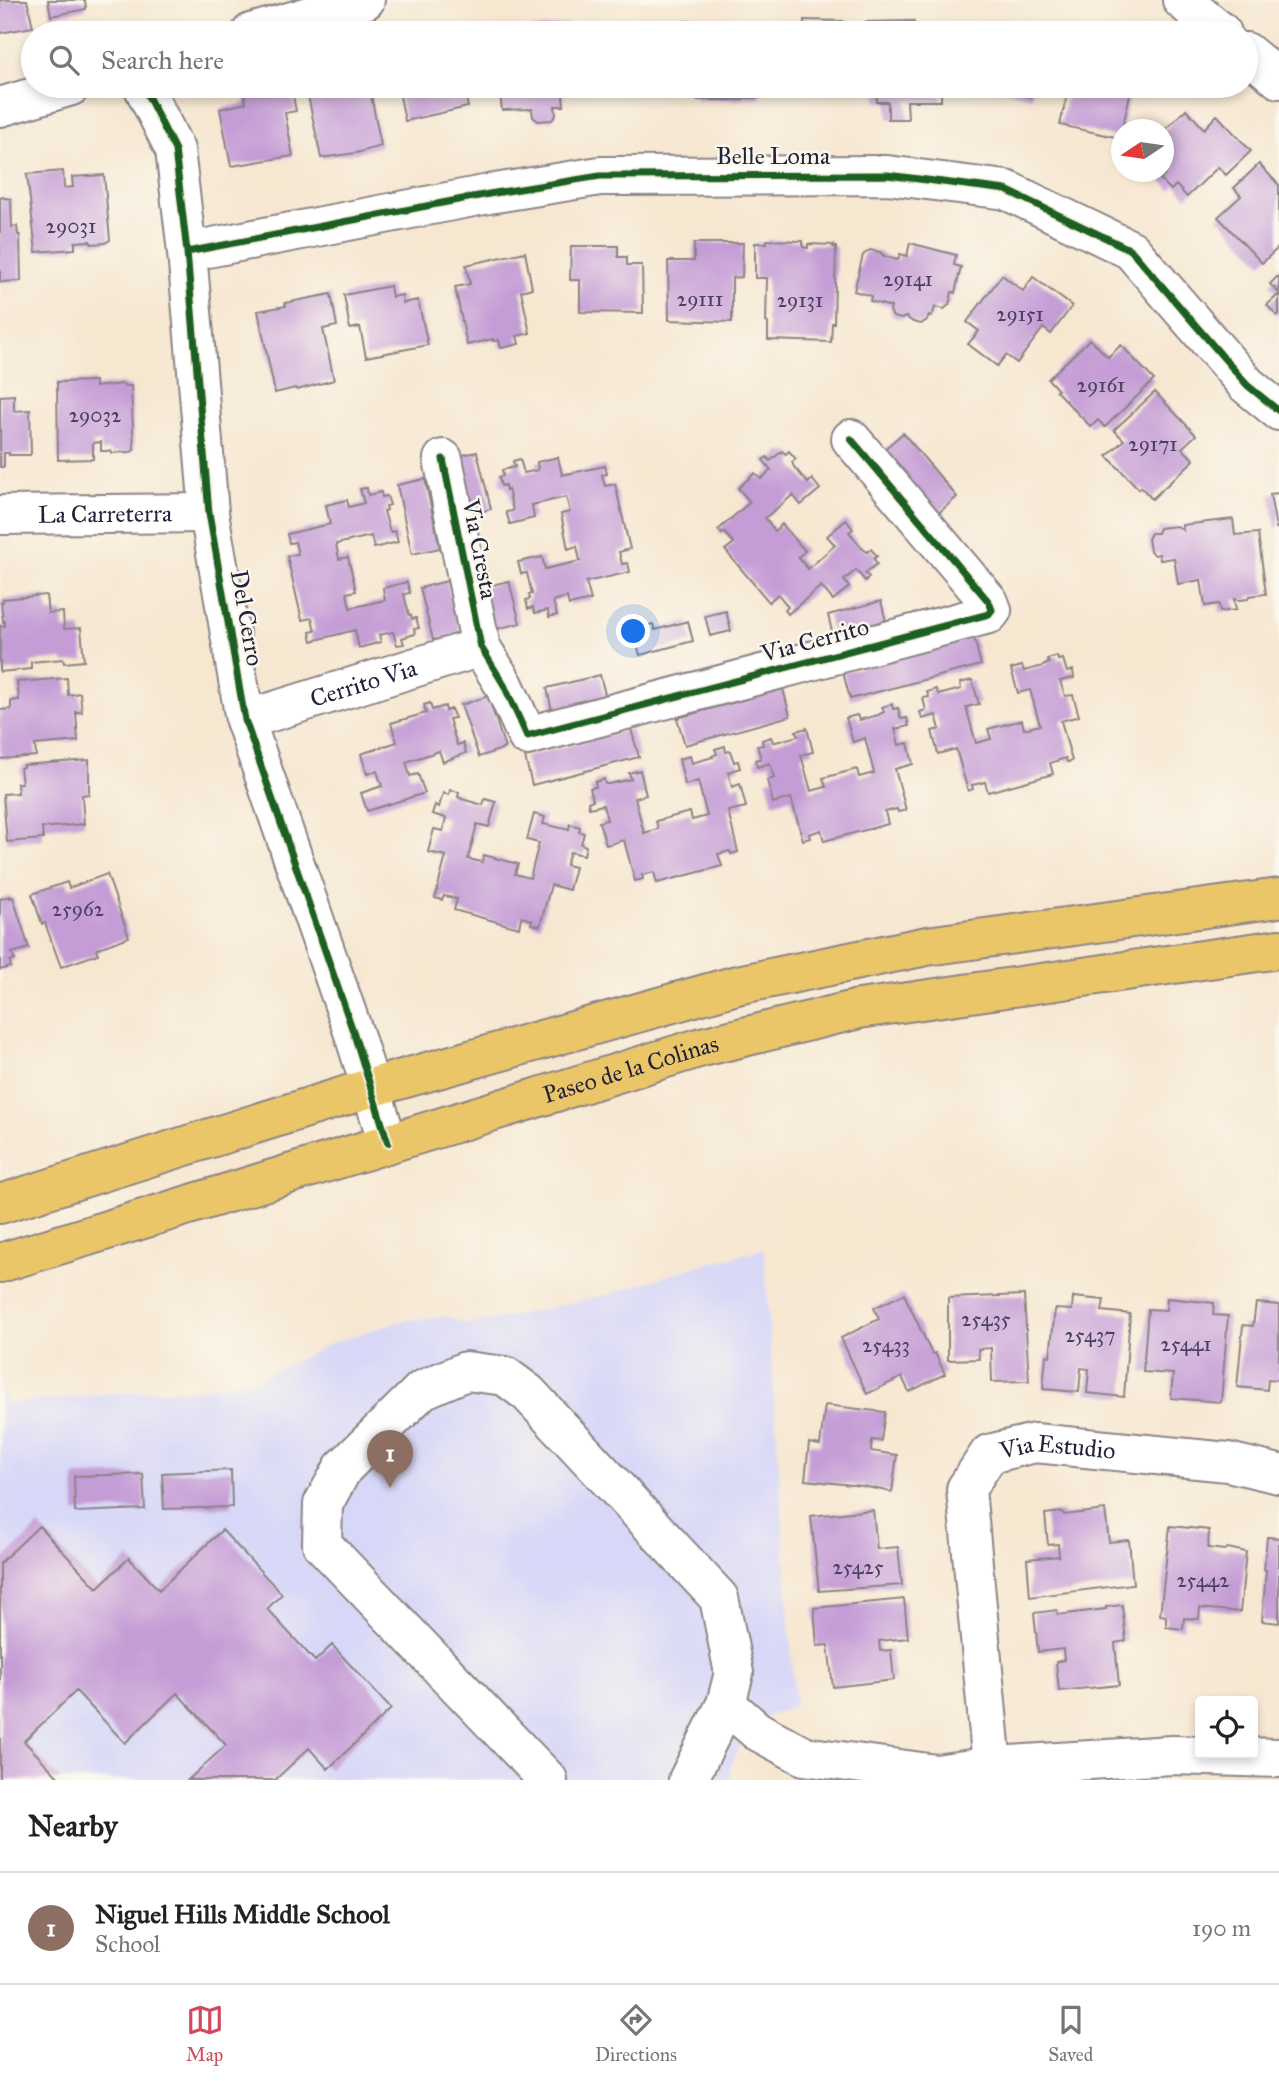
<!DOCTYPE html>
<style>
:root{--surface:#fff;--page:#f6f6f6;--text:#222;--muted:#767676;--line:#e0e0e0;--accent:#d1495b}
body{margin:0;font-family:"IM FELL Great Primer",serif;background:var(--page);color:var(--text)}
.controls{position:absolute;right:21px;bottom:21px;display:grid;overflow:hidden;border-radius:7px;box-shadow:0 4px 10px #0003}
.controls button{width:63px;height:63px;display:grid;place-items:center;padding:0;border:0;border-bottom:2px solid var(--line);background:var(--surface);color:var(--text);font:35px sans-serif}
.compass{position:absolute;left:1111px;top:119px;width:63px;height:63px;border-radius:50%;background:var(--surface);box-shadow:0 4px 10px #0003;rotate:257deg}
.you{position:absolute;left:634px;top:632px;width:24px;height:24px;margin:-18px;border:5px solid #fff;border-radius:50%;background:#1a73e8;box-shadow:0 0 0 10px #1a73e833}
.badge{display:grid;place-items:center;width:46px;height:46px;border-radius:50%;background:var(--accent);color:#fff;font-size:23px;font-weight:700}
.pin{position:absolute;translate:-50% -58px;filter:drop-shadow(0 2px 4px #0008)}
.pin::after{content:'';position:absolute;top:37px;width:24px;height:21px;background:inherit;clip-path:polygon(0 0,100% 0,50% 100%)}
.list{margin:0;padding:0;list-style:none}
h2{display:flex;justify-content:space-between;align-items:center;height:91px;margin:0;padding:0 28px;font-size:30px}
h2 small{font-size:23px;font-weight:400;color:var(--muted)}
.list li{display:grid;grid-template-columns:46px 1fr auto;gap:21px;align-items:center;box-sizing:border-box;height:112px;padding:0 28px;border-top:2px solid var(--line)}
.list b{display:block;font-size:26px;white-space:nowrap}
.list p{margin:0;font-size:23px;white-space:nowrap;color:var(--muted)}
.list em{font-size:23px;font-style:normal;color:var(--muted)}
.icon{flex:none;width:38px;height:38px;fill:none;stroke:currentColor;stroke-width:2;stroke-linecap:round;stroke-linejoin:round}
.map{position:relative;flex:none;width:1279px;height:1780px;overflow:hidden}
.search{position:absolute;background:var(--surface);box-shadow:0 4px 10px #0003;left:21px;right:21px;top:21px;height:77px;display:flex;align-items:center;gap:18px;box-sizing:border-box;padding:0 24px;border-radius:38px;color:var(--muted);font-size:26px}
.sheet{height:203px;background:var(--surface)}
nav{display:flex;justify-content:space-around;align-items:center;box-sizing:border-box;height:98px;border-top:2px solid var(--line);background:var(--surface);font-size:19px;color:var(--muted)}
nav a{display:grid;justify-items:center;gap:4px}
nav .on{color:var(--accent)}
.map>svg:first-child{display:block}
.built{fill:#d7d7f8}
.building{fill:#c49cd6}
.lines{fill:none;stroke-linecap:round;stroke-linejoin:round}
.minor-casing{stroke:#8c8486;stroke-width:42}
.major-casing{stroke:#8c8486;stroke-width:42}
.minor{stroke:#fff;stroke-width:38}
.major{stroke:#ebc669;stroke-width:38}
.cycleway-casing{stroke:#fbf7ec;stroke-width:11}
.cycleway{stroke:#1b5e20;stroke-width:7}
.labels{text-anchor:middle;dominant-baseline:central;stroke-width:5;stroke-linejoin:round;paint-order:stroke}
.number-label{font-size:21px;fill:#4a4062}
.street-label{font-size:24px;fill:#22223b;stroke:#fbf7ec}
</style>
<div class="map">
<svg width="1279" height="1780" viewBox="0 0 1279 1780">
<rect width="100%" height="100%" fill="#fbf7ec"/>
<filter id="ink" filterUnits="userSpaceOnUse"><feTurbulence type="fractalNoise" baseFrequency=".0143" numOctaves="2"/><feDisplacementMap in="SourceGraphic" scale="14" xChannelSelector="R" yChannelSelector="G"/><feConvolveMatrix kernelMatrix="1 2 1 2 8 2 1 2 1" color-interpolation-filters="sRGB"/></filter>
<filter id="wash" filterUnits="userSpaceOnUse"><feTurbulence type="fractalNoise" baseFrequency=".00686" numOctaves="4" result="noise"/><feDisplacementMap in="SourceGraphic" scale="28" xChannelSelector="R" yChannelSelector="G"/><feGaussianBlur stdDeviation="1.57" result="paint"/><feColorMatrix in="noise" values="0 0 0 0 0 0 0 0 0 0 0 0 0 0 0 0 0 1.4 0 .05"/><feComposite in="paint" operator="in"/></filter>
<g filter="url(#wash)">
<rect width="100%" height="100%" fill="#f6e7d1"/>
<path class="built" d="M764 1249 795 1706 768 1716 742 1743 731 1764 730 1780H0V1389L6 1404 115 1393 194 1389 258 1379 334 1342 402 1321 445 1316 466 1324 511 1316 606 1295 697 1266Z"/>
<g id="blocks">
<path class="building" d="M0 0H27L33 27 0 33Z
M48 0H85L86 9 51 16Z
M804 20 843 21V33H804Z
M685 21H733L732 33H685Z
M914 21V33H866L865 22Z
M567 24 568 33H507V32Z
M627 24 673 25V33H626Z
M1008 25 1040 32V33H1006Z
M243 86H291L296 111 285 113 293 156 231 166 220 109 246 103Z
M306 86H383L384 92 371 95 381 146 356 153 321 158Z
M398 86H463L468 107 405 121Z
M499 86H562L564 106H555L556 115 552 120 538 121 533 117 532 109 502 110Z
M600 86H664V91L600 90Z
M696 86H760V98H743V100H696Z
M867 86H941V101H907L908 119H888V102H877L876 89 867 90Z
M989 86H1034L1031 97Z
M1069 86H1132L1120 138 1060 125Z
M1186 109 1204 129 1217 115 1251 151 1226 175 1218 167 1187 197 1176 185 1171 190 1160 179 1165 175 1162 172H1164V131Z
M1259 164 1279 185V247L1262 263 1218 217 1241 196 1234 188Z
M63 171 64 188 73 187 72 177 104 175 110 240 105 243 92 244 90 241 75 242V249L36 252 27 174Z
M0 197 11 199 12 227 17 226 18 235H20L21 281 0 282Z
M767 240 803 241V247L808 248V244L834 245 833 247H836L834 323H832L831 342 768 340V323L766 322 767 278H755V243H767Z
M694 243H743L742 277 732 278V322L669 320 668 261H694Z
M910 243 956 255 954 265 961 267 955 293 952 292 949 305 944 309 935 307 932 317 929 316 927 320 921 324 913 322 906 317 901 319 893 317 890 311 891 307 870 301 871 296 854 291 863 255 870 250 880 252 884 256 898 260 900 254 907 256Z
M571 246H618V257H627V265H642L643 313 580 312V280H570Z
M525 252 532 288 521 291 530 333 517 336 519 344 501 348 499 340 493 341V339L467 345 455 287 470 284 466 265Z
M1002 275 1023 291 1033 277 1072 306 1051 334 1043 328 1017 363 1006 355 997 366 968 344 979 331 967 322Z
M1279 275V293L1270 284Z
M390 286 392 297 402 295 403 303 418 300 428 345 366 357 360 327 350 329 344 295Z
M331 294 337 326 323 329 334 380 297 390 295 388 275 393 258 311 286 306 285 303Z
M1279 294V314L1277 316 1267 305Z
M1090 339 1108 357 1121 345 1154 380 1105 427 1098 420 1091 427 1056 391 1058 390 1048 379Z
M95 381V387L123 384 125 386H131L134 450 131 452 111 453V451H101V442L93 443V459L58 460 57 382Z
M1155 392 1196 435 1182 448 1194 460 1152 499 1141 487 1139 489 1107 456 1124 440 1114 430Z
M14 395V411L30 410 31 453 30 455H9V453H4V467H0V396Z
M903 433 957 497 935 516 881 452Z
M782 451 786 454 789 451 796 459 792 462 794 467 808 483 812 479 820 489 801 505 793 495 765 518 775 531 782 524 805 551 798 557 808 569 835 545 827 536 846 520 853 529 849 532 862 548 867 552 871 549 877 556 874 559 877 564 865 573 869 577 865 581 856 570 844 580 849 587 833 600 821 586 788 614 785 610 788 607 778 594 769 602 725 550 734 543 724 532 722 534 718 530 750 502 738 488 755 473 761 479 771 470 763 460 767 457 770 461Z
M477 452 491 509 467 515 453 457Z
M558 457 562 475 605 466 607 474 602 475 605 486 615 484 630 549 619 552 622 564 628 563 630 572 586 582 591 600 569 605 567 597 553 601 557 615 549 617 548 610 535 613 533 607 528 609 526 600 530 599 529 594H532L527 573 521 574 518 562 542 557 545 569 580 561 577 546 568 549 561 514 570 512 566 497 532 505 534 518 510 524 506 512 513 511 508 489 506 490 505 485 501 486 499 477 503 476 502 470 515 467 513 461 520 459 524 473 538 470 537 462Z
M425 479 440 548 412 554 397 485Z
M367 488 368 495 381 492 382 497 387 496 390 505 386 506 387 510 384 511 390 532 395 531 398 542 374 548 371 536 336 544 339 559 348 557 356 591 347 593 350 608 385 600 383 588 407 582 410 593 404 594 409 615H411L412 619 416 618 419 628 414 629 415 634 402 638 404 644 397 645 393 632 379 635 381 642 359 648 355 630 312 641 310 632 315 631 312 618 302 620 287 556 298 554 295 542 289 543 287 534 330 524 326 505 347 500 349 507 364 503 360 489Z
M1279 493V527L1276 528 1270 494Z
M1233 519 1235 535 1258 533 1266 594 1249 596 1248 599 1239 600 1234 599 1236 610 1220 612 1219 604 1205 606 1201 580 1178 584 1174 558 1160 560 1159 554 1155 555 1150 551 1148 539 1151 533H1157L1159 528 1177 526 1183 530 1182 525Z
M447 581 461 634 433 640 420 588Z
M509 581 520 623 493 630 483 587Z
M46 595 48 613 63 612 64 629 81 628 84 661 64 663 63 659 31 662V669L0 672V626H5V621L3 622 1 602H3V599Z
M881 601 887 626 834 640 828 615Z
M726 611 731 631 710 636 705 616Z
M688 621 693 641 640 655 633 630 653 624 655 630Z
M974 637 981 665 850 699 843 672Z
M1057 656 1058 660 1063 659 1067 672 1073 670 1074 678 1060 681 1065 696 1073 695 1079 716 1061 721 1072 761 1067 762 1066 758 1050 763 1053 774 988 792 985 782 972 785 973 789 968 791 956 749 938 754 932 731 940 729 936 715 922 719 920 712 926 710 923 698 929 697 927 692 936 689 938 694H942L961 689 960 683 972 680 979 704 966 707 976 743 991 739 988 729 1022 720 1024 729 1040 725 1030 690 1018 693 1011 669 1022 666 1024 671 1043 666 1049 663 1047 659Z
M600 675 607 702 553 716 547 688Z
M67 678 68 695 80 693 82 712H76L78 741 35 745 36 756 0 759V710L11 709V701L19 700 17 682Z
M783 689 790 716 685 745 677 718Z
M488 696 505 748 479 757 461 705Z
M430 703 432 710 445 706 446 711 451 709 455 718 449 719 457 745 463 743 466 753 443 762 439 751 406 762 410 776 418 774 425 793 367 811 361 793 382 786 377 771 367 774 361 754 397 742 391 723 426 713 424 705Z
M892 704 893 709 898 708 901 719 907 718 909 726 895 729 899 745 908 743 913 764 895 769 906 810 898 812 897 809 885 812 888 824 824 841 821 830 809 834 810 838 803 840 791 798 773 803 767 780 774 778 770 763 757 767 755 760 761 758 757 746 763 745 762 740 771 737 773 742H776L798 736 796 731 807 728 813 752 801 755 811 791 826 787 823 778 857 769 859 777 874 773 865 738 853 742 846 718 857 715 859 720 878 715 884 712 882 707Z
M631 729 639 757 532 785 525 757Z
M725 746 726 752 730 751 734 762 738 761 740 768 728 772 732 787 740 784 746 807 728 811 738 852 731 854 730 851 718 854 722 866 657 883 654 872 642 875 643 879 635 881 624 840 606 845 599 822 607 820 603 805 589 808 588 802 593 800 590 788 596 787 595 782 604 779 605 784H609L631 779 629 773 640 770 646 795 635 798 644 833 658 829 656 821 690 812 692 820 707 816 698 781 685 785 679 759 690 756 692 763 713 757 712 756 717 754 715 749Z
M89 760V794L82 795 84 824 42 828 43 839 7 842 3 794 18 793 17 783H22L20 768 23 767V765Z
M450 790 459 792 458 797 462 799 483 805 485 799 496 802 489 827 477 824 468 859 482 862 484 855 518 864 515 874 530 878 539 843 527 840 534 814 545 817 543 824 565 829V828L569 829 570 824 580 827 579 832 584 833 581 844 586 846 584 855 570 852 566 865 575 867 569 890 551 885 540 926 531 924 532 920 521 917 519 928 454 910 457 899 444 896 442 900 435 898 446 856 428 852 434 829 443 831 446 818 432 814 435 805 439 807 443 793 449 795Z
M107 874 129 937 96 949 98 954 61 967 45 923 42 924 32 894 67 882 69 888Z
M10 896V898L13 897 29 948 12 953 15 960 10 961 11 967 0 970V899Z
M904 1294 932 1354 935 1353 945 1374 909 1392 902 1377 867 1394 841 1338 879 1319 874 1308Z
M1024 1295 1029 1381 992 1382 991 1348 978 1349 979 1359 948 1360V1298Z
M1073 1297 1104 1300 1102 1311 1130 1314 1124 1397 1087 1393 1089 1369 1081 1368 1079 1392 1043 1389 1046 1355 1050 1356 1055 1309 1072 1310Z
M1167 1298 1214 1303 1213 1315 1228 1316 1221 1402 1171 1398 1173 1374 1143 1372 1148 1309 1166 1310Z
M1256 1303 1279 1305V1380L1268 1379 1267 1390 1237 1387 1243 1325 1253 1326Z
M825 1405 885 1412 881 1441 872 1440 871 1451 897 1455 892 1492 862 1486 805 1480 809 1443 820 1445Z
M231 1470 232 1507 164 1509 162 1473Z
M143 1474 145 1509 75 1512 74 1476Z
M873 1510 877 1549 898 1547 902 1585 819 1591 811 1516Z
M1105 1510 1109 1542 1129 1540 1133 1584 1030 1597 1027 1559 1059 1556 1058 1544 1048 1545 1045 1514 1063 1512 1064 1515Z
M39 1526 97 1588 129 1558 159 1590 222 1530 282 1594 267 1609 315 1661 332 1645 391 1709 328 1769 309 1748 275 1780H188L226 1745 177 1693 125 1743 76 1691 24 1741 61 1780H0V1563Z
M1170 1526 1209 1530 1208 1548 1225 1550 1228 1548 1246 1552 1240 1612 1200 1608 1199 1619 1184 1618 1183 1629 1166 1627V1616L1160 1615Z
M1267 1537 1279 1538V1623L1262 1621 1266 1570H1264Z
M904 1599 908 1638 879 1641 880 1651 891 1650 894 1680 833 1687 828 1645 817 1646 814 1608Z
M1122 1605 1126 1641 1115 1643 1119 1685 1059 1691 1056 1662 1064 1660 1063 1649 1038 1652 1034 1613 1057 1610 1058 1615 1106 1609V1607Z"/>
</g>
</g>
<g filter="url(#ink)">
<use href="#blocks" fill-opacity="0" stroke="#8c8486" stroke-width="2"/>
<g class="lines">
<defs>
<g id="minor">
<path d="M1182 0 1222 33"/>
<path d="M251 33 365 0"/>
<path d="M1246 52 1279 79"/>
<path d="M143 86 175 150 187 252 209 513 245 720 354 1034 388 1143"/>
<path d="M0 107 71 86"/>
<path d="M187 252 489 194 600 176 887 175 1006 190 1131 250 1247 385 1279 411"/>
<path d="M443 459 481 647 504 685 527 736 989 614 992 610 989 602 851 439"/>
<path id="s1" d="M0 515 209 513"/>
<path id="s2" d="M245 720 481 647"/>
<path d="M726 1704 757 1731 804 1756 936 1774"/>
<path id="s3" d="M992 1766 966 1489 989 1454 1035 1443 1228 1462 1279 1474"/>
<path d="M548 1780 322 1544 323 1504 343 1468 422 1390 466 1371 505 1376 528 1393 719 1598 734 1673 726 1704 688 1780"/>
<path d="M919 1780 936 1774 992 1766 1172 1755 1279 1758"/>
</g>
<g id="major">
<path d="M0 1204 370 1088 737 985 927 946 1279 898"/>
<path id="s4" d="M0 1263 702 1047 859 1009 1279 949"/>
</g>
</defs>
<use href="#minor" class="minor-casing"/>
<use href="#major" class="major-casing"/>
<use href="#minor" class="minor"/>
<use href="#major" class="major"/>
<defs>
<path id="cycleway" d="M143 86 175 150 187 252 209 513 245 720 354 1034 388 1143
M187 252 489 194 600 176 887 175 1006 190 1131 250 1247 385 1279 411
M443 459 481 647 504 685 527 736 989 614 992 610 989 602 851 439"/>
</defs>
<use href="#cycleway" class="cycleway-casing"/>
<use href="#cycleway" class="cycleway"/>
</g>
</g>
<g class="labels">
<g class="number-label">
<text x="71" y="226">29031</text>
<text x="908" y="279">29141</text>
<text x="700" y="299">29111</text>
<text x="800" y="300">29131</text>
<text x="1020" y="314">29151</text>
<text x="1101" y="385">29161</text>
<text x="95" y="415">29032</text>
<text x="1153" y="444">29171</text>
<text x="78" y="909">25962</text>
<text x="986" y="1319">25435</text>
<text x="1090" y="1335">25437</text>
<text x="1186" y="1344">25441</text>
<text x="886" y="1345">25433</text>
<text x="858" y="1567">25425</text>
<text x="1203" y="1580">25442</text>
</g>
<g class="street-label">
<text x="773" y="156">Belle Loma</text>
<text stroke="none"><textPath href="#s1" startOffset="105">La Carreterra</textPath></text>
<text transform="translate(480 549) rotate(79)">Via Cresta</text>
<text transform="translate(247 618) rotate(80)">Del Cerro</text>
<text transform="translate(815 640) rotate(-15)">Via Cerrito</text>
<text stroke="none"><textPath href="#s2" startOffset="124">Cerrito Via</textPath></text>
<text stroke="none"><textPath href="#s4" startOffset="660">Paseo de la Colinas</textPath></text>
<text stroke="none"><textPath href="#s3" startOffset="390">Via Estudio</textPath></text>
</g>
</g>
</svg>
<div class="controls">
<button><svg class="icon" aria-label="locate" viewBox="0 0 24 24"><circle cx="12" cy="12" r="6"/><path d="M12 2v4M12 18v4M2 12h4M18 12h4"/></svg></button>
</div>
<svg class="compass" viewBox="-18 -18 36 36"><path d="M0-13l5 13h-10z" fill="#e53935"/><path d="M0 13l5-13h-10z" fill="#767676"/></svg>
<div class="you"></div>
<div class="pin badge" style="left:390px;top:1488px;background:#8d6e63">1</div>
<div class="search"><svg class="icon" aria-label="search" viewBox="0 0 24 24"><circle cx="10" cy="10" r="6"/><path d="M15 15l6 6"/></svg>Search here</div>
</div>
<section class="sheet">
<h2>Nearby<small></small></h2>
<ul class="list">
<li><span class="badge" style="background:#8d6e63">1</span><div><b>Niguel Hills Middle School</b><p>School</p></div><em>190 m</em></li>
</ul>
</section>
<nav>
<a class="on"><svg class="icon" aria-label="map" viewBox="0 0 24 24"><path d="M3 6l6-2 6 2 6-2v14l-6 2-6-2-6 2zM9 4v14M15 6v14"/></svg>Map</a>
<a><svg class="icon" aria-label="directions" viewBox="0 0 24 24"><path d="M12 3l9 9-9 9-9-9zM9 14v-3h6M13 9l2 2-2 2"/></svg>Directions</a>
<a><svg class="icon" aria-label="saved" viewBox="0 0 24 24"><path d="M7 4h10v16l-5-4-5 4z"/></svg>Saved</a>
</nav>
